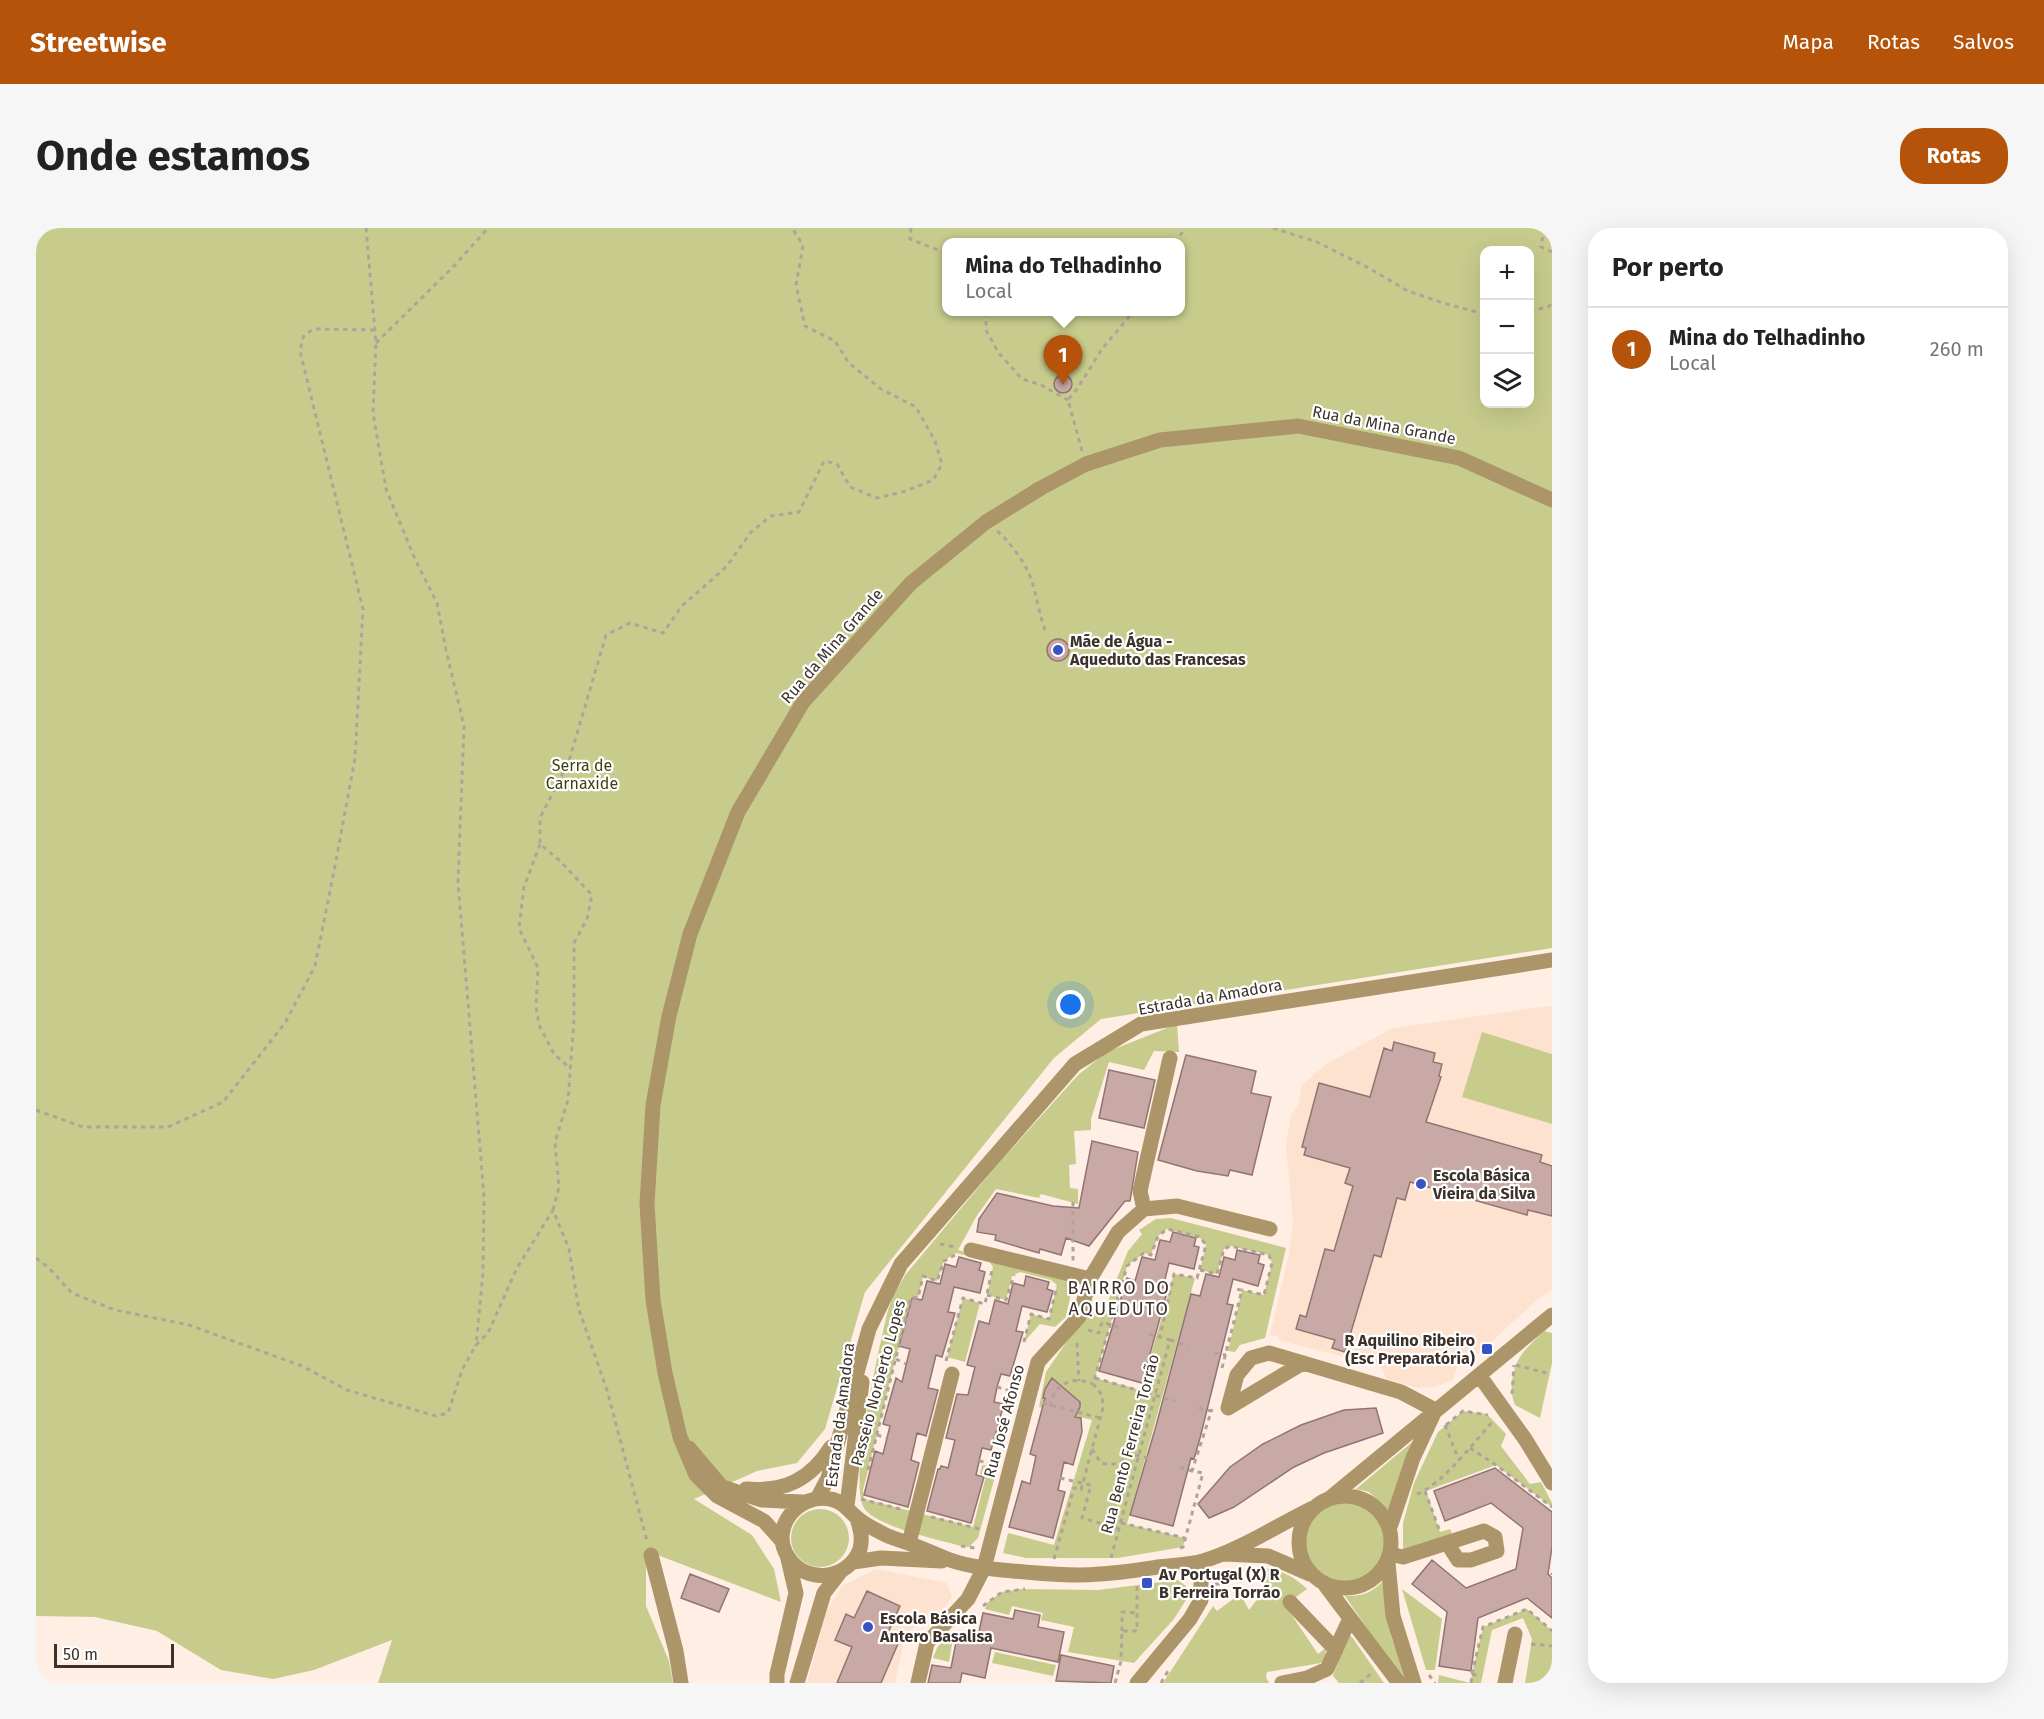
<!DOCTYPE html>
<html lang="pt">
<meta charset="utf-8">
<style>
:root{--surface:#fff;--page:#f6f6f6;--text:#222;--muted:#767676;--line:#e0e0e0;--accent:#b45309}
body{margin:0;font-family:"Fira Sans",sans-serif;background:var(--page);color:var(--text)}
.controls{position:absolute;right:18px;top:18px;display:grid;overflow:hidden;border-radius:12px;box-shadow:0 6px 24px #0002}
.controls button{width:54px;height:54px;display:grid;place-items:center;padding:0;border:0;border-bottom:2px solid var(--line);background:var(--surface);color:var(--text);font:30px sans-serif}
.scale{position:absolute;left:18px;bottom:15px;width:120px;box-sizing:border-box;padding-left:6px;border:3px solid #3d322b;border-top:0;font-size:16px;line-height:21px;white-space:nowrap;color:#3d322b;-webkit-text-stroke:4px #fff;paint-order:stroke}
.you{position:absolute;left:1035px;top:777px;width:21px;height:21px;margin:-15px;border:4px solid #fff;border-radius:50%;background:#1a73e8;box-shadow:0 0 0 9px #1a73e833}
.badge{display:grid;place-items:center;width:39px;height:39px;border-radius:50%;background:var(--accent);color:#fff;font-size:20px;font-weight:700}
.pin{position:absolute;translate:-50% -50px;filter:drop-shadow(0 2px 3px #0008)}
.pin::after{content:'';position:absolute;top:32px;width:21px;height:18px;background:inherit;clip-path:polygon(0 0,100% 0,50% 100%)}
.popup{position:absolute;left:906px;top:10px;width:243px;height:78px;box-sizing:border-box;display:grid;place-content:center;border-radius:12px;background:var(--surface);filter:drop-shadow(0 2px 4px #0005);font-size:20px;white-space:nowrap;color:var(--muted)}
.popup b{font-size:22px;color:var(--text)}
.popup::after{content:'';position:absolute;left:50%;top:100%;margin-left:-12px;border:12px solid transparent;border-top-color:var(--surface)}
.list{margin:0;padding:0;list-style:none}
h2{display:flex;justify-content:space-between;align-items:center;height:78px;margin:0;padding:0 24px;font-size:26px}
h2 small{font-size:20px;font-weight:400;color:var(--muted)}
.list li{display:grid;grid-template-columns:39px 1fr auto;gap:18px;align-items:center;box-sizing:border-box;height:84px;padding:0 24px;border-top:2px solid var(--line)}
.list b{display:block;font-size:22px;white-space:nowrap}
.list p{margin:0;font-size:20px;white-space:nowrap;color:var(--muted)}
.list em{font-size:20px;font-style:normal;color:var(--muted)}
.icon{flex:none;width:33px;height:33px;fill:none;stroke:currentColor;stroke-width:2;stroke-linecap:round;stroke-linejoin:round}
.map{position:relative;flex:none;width:1516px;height:1455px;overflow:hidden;border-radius:24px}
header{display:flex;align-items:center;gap:36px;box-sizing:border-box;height:84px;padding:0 30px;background:var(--accent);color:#fff}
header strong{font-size:28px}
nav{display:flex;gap:33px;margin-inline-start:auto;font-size:21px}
.intro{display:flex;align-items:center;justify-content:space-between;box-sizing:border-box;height:144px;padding:0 36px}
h1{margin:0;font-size:42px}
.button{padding:15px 27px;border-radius:24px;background:var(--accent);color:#fff;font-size:21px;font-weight:700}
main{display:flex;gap:36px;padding:0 36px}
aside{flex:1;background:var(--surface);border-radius:24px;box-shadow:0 6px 24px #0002}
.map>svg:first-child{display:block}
.built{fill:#fee2d0}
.green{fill:#c7cc8d;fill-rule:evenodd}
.building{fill:#c9a9a5;stroke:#927471;stroke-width:1.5}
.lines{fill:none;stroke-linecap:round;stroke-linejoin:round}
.path{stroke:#b2a39a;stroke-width:3;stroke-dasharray:4.5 4.5;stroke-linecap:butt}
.minor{stroke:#ac9569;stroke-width:15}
.poi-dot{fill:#3753c4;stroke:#fff;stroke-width:2}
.labels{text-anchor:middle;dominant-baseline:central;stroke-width:4.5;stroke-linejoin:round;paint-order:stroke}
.street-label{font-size:16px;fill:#3d322b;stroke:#fff}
.poi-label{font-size:16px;font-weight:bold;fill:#3d322b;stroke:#fff;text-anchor:start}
.park-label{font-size:16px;fill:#3e400e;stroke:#fff}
.neighbourhood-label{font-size:18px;letter-spacing:1.5px;fill:#3d322b;stroke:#fff}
</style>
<header>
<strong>Streetwise</strong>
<nav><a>Mapa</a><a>Rotas</a><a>Salvos</a></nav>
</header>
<div class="intro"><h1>Onde estamos</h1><a class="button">Rotas</a></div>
<main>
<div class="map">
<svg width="1516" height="1455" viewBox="0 0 1516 1455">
<rect width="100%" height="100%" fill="#ffeee3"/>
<path class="built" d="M1511 778H1516V1062L1503 1070 1431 1136 1422 1137 1417 1152 1399 1159 1382 1160 1350 1151 1346 1139 1243 1112 1242 1108 1234 1107 1253 1026 1257 994 1250 918 1255 886 1262 877 1266 857 1290 836 1357 800Z
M840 1341 911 1355 916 1369 903 1387 886 1389 869 1410 859 1455H771L790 1384 806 1358Z"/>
<path class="green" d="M0 0H1516V720L1065 791 1018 830 829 1064 789 1201 761 1235 721 1243 658 1271 716 1307 738 1341 745 1374 624 1328 610 1329V1378L633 1433 637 1455H342L356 1412 278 1442 237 1451 185 1442 121 1403 59 1389 0 1388ZM910 15H1144V84H910ZM1448 22H1494V176H1448Z
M1141 796 1143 824 1118 823 1108 842 1073 834 1055 891V902L1038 903 1040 936 1033 937 1034 960 1042 961V976L1005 966 1003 970 960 961 940 989 922 1022 1030 1052 1036 1061 1030 1089 1019 1099 1004 1096 988 1114 995 1086 1013 1091 1021 1057 1015 1052 984 1044 976 1048 970 1072 951 1067 957 1039 953 1033 920 1025 908 1033 901 1053 887 1049 882 1070 875 1069 827 1262 828 1271 937 1299 950 1248 944 1246 946 1237 954 1238 960 1241V1245L942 1310 933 1319 925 1318C903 1312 839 1298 828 1280 812 1254 844 1116 852 1082L858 1066 870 1046 962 936 1042 847 1071 824Z
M1446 804 1516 826V896L1426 869Z
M1135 990 1250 1020 1229 1110 1204 1117 1199 1124 1192 1123 1206 1062 1228 1067 1236 1035 1233 1027 1194 1018 1188 1021 1181 1046 1164 1042 1170 1017 1164 1010 1131 1001 1122 1008 1115 1027 1108 1025 1091 1038 1059 1150 1105 1162 1138 1046 1159 1050 1091 1296 1149 1310 1147 1319 1082 1330H990L967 1325 972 1305 1018 1317 1056 1192 1003 1179 1010 1144 1048 1088 1068 1083 1092 1023 1106 1006 1103 1002 1120 991Z
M927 1070 944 1075 929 1134 911 1129Z
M1508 1103 1516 1105V1135L1504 1190 1479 1177C1476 1170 1475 1162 1476 1154 1479 1128 1490 1121 1508 1103Z
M1427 1183 1451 1186 1470 1206 1465 1218 1494 1256 1505 1254 1516 1275V1279L1460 1237 1390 1263 1404 1304 1414 1301 1418 1310 1367 1325V1295L1378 1255 1402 1204Z
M1381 1210 1353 1283 1333 1264 1320 1261Z
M1270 1313a40 40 0 1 1 80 0a40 40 0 1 1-80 0Z
M755 1310a29 29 0 1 1 58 0a29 29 0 1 1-58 0Z
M1221 1340C1241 1340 1256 1347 1271 1361L1249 1377 1282 1426 1290 1420 1289 1432 1285 1435 1231 1444 1230 1449 1233 1455H1127L1177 1378 1181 1383 1204 1366 1213 1382 1229 1361Z
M1142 1352 1150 1358V1372L1138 1391 1098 1435 1032 1424 1038 1399 1005 1392 1007 1385 976 1378 973 1387 949 1381 952 1374 966 1364 986 1361 1062 1362Z
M1346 1354 1356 1411 1371 1450 1366 1452 1309 1368C1325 1368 1334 1366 1346 1354Z
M1366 1361 1406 1391 1399 1442H1390Z
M1491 1381 1516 1403V1455H1489L1496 1411 1487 1390 1456 1402 1445 1455H1402L1403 1447 1434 1455 1447 1399Z
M910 1408 917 1411 913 1434 897 1430 901 1420Z
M1312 1408 1316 1409 1348 1455H1303L1297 1448Z
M959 1424 1020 1437 1017 1448 956 1435Z"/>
<path class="building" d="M1018 156a9 9 0 1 1 18 0a9 9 0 1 1-18 0Z
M1011 422a11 11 0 1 1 22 0a11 11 0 1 1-22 0Z
M1358 814 1399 825 1397 834 1406 836 1403 848 1405 849 1390 894 1506 927 1504 934 1516 938V988L1492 982 1491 987 1374 954 1369 972 1361 970 1345 1029 1338 1027 1309 1124 1296 1120 1299 1112 1260 1101 1264 1087 1270 1089 1289 1021 1298 1023 1317 958 1309 955 1314 940 1268 927 1270 920 1266 919 1283 855 1334 869 1348 820 1356 823Z
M1150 827 1220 843 1215 865 1235 869 1216 947 1194 942 1192 948 1161 943 1122 932Z
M1073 842 1119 852 1108 900 1063 890Z
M1056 913 1102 924 1094 973H1089L1053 1018 1030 1010 1025 1027 1004 1021 1003 1025 959 1012 960 1007 941 1004 943 991 961 965 1017 978 1043 980Z
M1137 1004 1160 1010 1158 1018 1163 1019 1158 1041 1133 1035 1127 1059 1132 1061 1106 1155 1063 1143 1091 1050 1099 1053 1106 1029 1119 1032 1124 1012 1134 1014Z
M1201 1022 1224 1027 1222 1035 1228 1037 1222 1058 1197 1051 1191 1076 1197 1077 1164 1210 1158 1231 1155 1230 1137 1298 1094 1287 1120 1198 1155 1066 1164 1068 1170 1046 1183 1049 1188 1029 1199 1032Z
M923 1029 945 1035 943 1042 949 1044 944 1065 918 1059 912 1084 919 1085 906 1129 900 1127 892 1160 902 1162 890 1208 881 1205 875 1232 883 1235 872 1279 828 1267 839 1223 847 1226 854 1198 847 1196 860 1150 866 1154 874 1121 863 1118 876 1070 886 1072 891 1053 904 1056 909 1036 920 1039Z
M990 1048 1013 1054 1011 1061 1017 1063 1011 1084 986 1078 980 1103 987 1104 974 1148 965 1146 961 1159 958 1174 968 1176 955 1222 946 1220 940 1247 948 1249 935 1295 891 1283 902 1241H904L905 1238 912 1240 919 1212 910 1210 921 1166 932 1167 939 1139 931 1137 943 1093 953 1096 959 1072 972 1076 977 1055 988 1058Z
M1016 1150 1044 1174V1179L1039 1189 1045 1190 1046 1204 1037 1237 1028 1234 1022 1262 1029 1264 1017 1310 973 1299 986 1253 994 1256 1000 1228 994 1226 1009 1170H1007L1009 1161Z
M1340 1180 1347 1205 1288 1225 1258 1239 1198 1279 1173 1290 1162 1276 1194 1239 1227 1216 1265 1197 1308 1182Z
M1459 1240 1516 1284V1319L1512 1346 1516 1350V1390L1491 1370 1442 1390 1435 1443 1403 1438 1411 1384 1376 1356 1396 1332 1430 1360 1480 1341 1487 1300 1455 1275 1409 1293 1398 1263Z
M654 1346 693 1361 683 1384 645 1370Z
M831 1363 864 1378 852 1405 864 1411 845 1455H801L816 1419 799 1412 810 1386 818 1390Z
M979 1382 1004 1387 1002 1399 1028 1404 1022 1434 955 1420 949 1450 926 1445 924 1455H892L896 1437 915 1440 921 1409 941 1413 947 1385 977 1391Z
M1025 1427 1078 1438 1075 1455 1020 1453Z"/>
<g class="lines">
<path class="path" d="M330 0 340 115 337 185 350 261 379 331 401 375 410 422 428 498 422 654 448 969 447 1045 440 1117 452 1105 481 1040 517 982 533 1021 543 1082 571 1162 611 1313
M875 0 874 11 910 25
M1237 0 1281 14 1331 39 1372 63 1407 75 1448 86
M1508 0 1505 19 1516 24
M1139 15 1149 0
M1494 83 1512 79 1516 75
M950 84V102L962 124 986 151 1005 157 1032 172
M340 115 419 37 452 0
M1046 223 1032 172 1041 161 1066 121 1097 84
M961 303C969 309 974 316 980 324 1002 354 998 371 1009 402
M504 616 488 659 483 700 502 740 500 779 503 797 518 826 535 841
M0 882 47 899H132L187 874 249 795 279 738 300 633 319 530 327 381 264 123 267 109 277 101 339 102
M1037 974V1033
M517 982 523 959 519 914 532 872 538 792V715L551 691 556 667 524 633 504 616V590L533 533 570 407 594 395 627 405 645 379 691 338 715 304 735 288 763 284 788 233 801 236 814 259 841 270 870 263 897 252 906 236 899 213 880 179 845 161 813 135 799 113 769 98 760 57 767 17 756 0
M904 1016 920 1019
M0 1030 13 1040 36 1065 79 1082 153 1097 266 1138 311 1162 400 1188 412 1185 426 1142 440 1117
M1164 1042 1181 1046 1188 1021 1194 1018 1233 1027 1236 1035 1228 1067 1206 1062
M951 1067 970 1072 978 1047
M1052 1102 1063 1105 1066 1094 1085 1100
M1113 1106 1124 1109
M1134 1112 1152 1118
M988 1114 995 1086 1013 1091 1021 1058
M1041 1115 1043 1153
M1178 1125 1190 1127
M860 1131 870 1136
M910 1133 927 1070 949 1076 956 1042
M1480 1137 1514 1146
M1186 1140 1206 1062 1198 1061
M840 1143 855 1146
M1059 1150 1139 1173
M961 1159 979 1164
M1476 1166 1478 1137
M1007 1175 1064 1190
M1014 1178C1018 1156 1036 1147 1057 1156
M1163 1180 1175 1183
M1409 1197 1423 1232
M1410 1197 1427 1183 1452 1187
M841 1207 851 1210
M1434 1220 1460 1237 1516 1279
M1056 1221 1065 1235C1078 1238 1086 1235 1095 1226L1117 1231
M943 1233 960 1236
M1144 1239 1156 1243
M832 1242 875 1069 882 1070 887 1048 901 1053 908 1033 921 1026
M1024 1250 1055 1257 1046 1290 1084 1301
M1389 1263 1404 1304
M1381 1266C1407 1256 1439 1213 1458 1192
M825 1271 868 1282
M895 1289 944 1301
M1085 1295 1149 1310
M925 1318 939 1320
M1144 1320 1147 1319 1167 1245 1156 1243 1176 1181
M1018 1331 1038 1260 1045 1262 1067 1180 1066 1167 1057 1156 1091 1038 1108 1025 1115 1027 1122 1008 1131 1001 1164 1009 1170 1017 1161 1050 1138 1046 1124 1109 1134 1112 1075 1330
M1516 1345V1347
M1179 1356H1183L1199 1342
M947 1378 966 1364 989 1361
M1086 1403V1384L1101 1385
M1495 1416 1516 1418
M1436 1446 1447 1399 1491 1381 1516 1403
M1393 1447 1399 1455
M1079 1455 1085 1433 1086 1403H1101V1357
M1125 1455 1132 1443
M1324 1455 1337 1444
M1435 1455 1436 1446 1445 1448"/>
<path class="minor" d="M1108 981 1104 963 1134 830
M935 1022 1054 1051
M1265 1136 1192 1180 1201 1147 1215 1130 1233 1125 1365 1164 1399 1182
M1443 1147 1489 1211 1516 1255
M653 1220 686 1259 726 1272 766 1274
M710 1261C749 1264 774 1252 795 1219
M1263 1314a46 46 0 1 1 92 0a46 46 0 1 1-92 0Z
M782 1269 792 1250 833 1101 865 1036 1039 836 1105 796 1516 732
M1294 1270 1516 1087
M811 1278 826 1154
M821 1290C824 1300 827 1310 824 1321 813 1352 769 1357 752 1329 733 1299 763 1265 794 1271 806 1273 811 1281 819 1288 826 1295 838 1301 846 1305 854 1310 864 1312 872 1315 886 1320 900 1327 914 1332 934 1339 956 1341 977 1343 1005 1345 1035 1349 1063 1346 1083 1345 1102 1342 1122 1339 1136 1337 1153 1337 1167 1333 1204 1322 1242 1297 1277 1280
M1354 1299 1377 1230 1397 1187
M746 1313 728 1293 681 1268 660 1247 644 1209 629 1145 617 1072 611 976 617 877 633 788 654 706 702 584 767 474 875 355 950 294 1005 260 1050 236 1124 212 1262 198 1423 230 1516 272
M873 1315 916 1146
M1188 1326 1232 1328 1274 1346
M1354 1326 1367 1329 1448 1303 1459 1309 1461 1323 1435 1332H1422L1411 1315
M615 1327 640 1423 645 1455
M817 1334 845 1330 906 1333
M1352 1335 1357 1388 1378 1455
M1289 1357 1363 1455
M1254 1374 1300 1422
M741 1455V1446L760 1365 752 1331
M761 1455 788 1365 805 1343
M882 1455 891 1415 932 1371 948 1340 1002 1134 1043 1089 1054 1051 1082 1004 1108 981 1141 978 1234 1001
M1101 1455 1154 1391 1165 1372V1334
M1246 1455 1271 1450 1291 1441 1314 1390
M1469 1455 1479 1406"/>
</g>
<g class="poi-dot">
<circle cx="1022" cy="422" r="6"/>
<circle cx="1385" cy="956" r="6"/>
<rect x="1445" y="1115" width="12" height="12" rx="3"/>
<rect x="1105" y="1349" width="12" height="12" rx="3"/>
<circle cx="832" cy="1399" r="6"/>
</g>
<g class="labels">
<g class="street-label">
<text transform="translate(1348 197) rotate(11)">Rua da Mina Grande</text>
<text transform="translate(796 418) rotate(-49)">Rua da Mina Grande</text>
<text transform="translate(1174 769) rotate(-10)">Estrada da Amadora</text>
<text transform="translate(842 1155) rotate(-75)">Passeio Norberto Lopes</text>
<text transform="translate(804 1187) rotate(-83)">Estrada da Amadora</text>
<text transform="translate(968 1193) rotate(-75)">Rua José Afonso</text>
<text transform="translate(1094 1216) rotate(-75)">Rua Bento Ferreira Torrão</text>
</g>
<g class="poi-label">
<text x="1034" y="413">Mãe de Água -<tspan x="1034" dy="18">Aqueduto das Francesas</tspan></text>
<text x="1397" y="947">Escola Básica<tspan x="1397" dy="18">Vieira da Silva</tspan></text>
<text x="1439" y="1112" text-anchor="end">R Aquilino Ribeiro<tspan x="1439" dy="18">(Esc Preparatória)</tspan></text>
<text x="1123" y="1346">Av Portugal (X) R<tspan x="1123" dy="18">B Ferreira Torrão</tspan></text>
<text x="844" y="1390">Escola Básica<tspan x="844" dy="18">Antero Basalisa</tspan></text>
</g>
<g class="park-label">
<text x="546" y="537">Serra de<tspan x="546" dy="18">Carnaxide</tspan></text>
</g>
<g class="neighbourhood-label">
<text x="1083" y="1060">BAIRRO DO<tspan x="1083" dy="21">AQUEDUTO</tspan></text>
</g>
</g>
</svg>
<div class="controls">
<button>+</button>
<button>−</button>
<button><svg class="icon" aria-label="layers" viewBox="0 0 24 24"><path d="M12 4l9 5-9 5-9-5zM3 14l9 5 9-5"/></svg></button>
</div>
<div class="scale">50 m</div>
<div class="you"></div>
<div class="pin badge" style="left:1027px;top:157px">1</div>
<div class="popup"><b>Mina do Telhadinho</b>Local</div>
</div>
<aside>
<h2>Por perto<small></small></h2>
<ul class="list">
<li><span class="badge">1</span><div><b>Mina do Telhadinho</b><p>Local</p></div><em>260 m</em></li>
</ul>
</aside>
</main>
